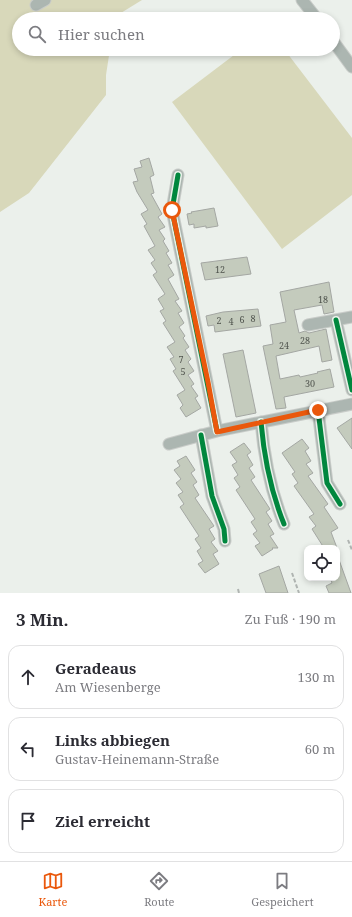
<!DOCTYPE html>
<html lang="de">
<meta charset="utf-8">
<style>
:root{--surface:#fff;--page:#f2f2f3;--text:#2b2b33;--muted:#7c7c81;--line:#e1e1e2;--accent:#ea580c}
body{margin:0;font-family:"Noto Serif",serif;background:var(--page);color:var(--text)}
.controls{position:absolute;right:12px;bottom:12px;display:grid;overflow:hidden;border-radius:8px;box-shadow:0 2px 6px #0003}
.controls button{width:36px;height:36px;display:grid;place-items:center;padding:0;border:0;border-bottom:1px solid var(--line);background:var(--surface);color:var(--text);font:20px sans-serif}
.stop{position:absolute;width:12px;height:12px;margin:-9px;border:3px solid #ea580c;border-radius:50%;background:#fff}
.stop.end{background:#ea580c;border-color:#fff;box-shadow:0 1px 4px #0008}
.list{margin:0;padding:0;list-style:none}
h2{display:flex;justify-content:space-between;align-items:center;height:52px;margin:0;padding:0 16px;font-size:17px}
h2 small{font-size:13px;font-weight:400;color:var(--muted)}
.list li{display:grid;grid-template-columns:26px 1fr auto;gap:12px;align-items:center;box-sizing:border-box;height:64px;margin:0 8px 8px;padding:0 8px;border:1px solid var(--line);border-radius:12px}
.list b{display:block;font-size:15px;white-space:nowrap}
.list p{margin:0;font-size:13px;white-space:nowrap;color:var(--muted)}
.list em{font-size:13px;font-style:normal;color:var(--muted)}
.icon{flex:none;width:22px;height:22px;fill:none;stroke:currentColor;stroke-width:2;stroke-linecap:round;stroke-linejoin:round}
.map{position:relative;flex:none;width:352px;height:593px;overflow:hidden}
.search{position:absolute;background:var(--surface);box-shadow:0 2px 6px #0003;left:12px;right:12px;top:12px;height:44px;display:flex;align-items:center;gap:10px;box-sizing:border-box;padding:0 14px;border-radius:22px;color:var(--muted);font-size:15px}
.sheet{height:268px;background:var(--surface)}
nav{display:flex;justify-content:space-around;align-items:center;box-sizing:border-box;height:56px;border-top:1px solid var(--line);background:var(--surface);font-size:11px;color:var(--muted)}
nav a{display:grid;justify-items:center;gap:2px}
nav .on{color:var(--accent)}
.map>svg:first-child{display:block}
.green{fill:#d8d8ba}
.building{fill:#c4cbbd;stroke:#a4a7a3}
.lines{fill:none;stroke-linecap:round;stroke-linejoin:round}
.street-casing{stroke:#c9ccc9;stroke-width:13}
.path{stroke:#afb4b1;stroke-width:2;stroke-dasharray:4 2;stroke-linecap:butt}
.street{stroke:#acb6b1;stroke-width:11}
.cycleway-casing{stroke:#e9f2ea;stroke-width:8}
.cycleway{stroke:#00873e;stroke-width:5}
.route{stroke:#ea580c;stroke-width:5}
.labels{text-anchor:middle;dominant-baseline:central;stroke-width:3;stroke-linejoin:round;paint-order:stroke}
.number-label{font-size:9px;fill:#4f534d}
</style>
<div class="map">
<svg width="352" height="593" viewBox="0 0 352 593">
<rect width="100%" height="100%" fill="#ebf0eb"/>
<path class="green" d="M0 0H142L116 16 115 19H19V49H110L106 75V95L29 193 0 212Z
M242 49H284L352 138V195L282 249 172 102Z"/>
<path class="building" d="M149 158 154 175 150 177 154 193 151 194 162 214 158 217 165 227 159 230 165 239 163 241 169 251 166 253 172 263 168 265 174 275 168 279 179 299 175 301 182 311 178 313 184 323 179 327 185 336 183 338 189 347 185 350 191 359 188 362 194 371 188 375 194 384 191 386 198 396 195 398 201 408 186 417 180 408 183 405 177 395 185 390 173 371 176 369 170 359 174 357 167 347 175 342 163 323 166 321 160 311 164 309 158 299 165 294 153 275 157 272 151 263 155 260 148 250 155 246 144 226 147 224 141 214 148 210 137 192 133 182 138 181 134 169 142 167 140 161Z
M214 208 218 226 206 228V226L194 228V224L189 225 187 214 192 213 191 212Z
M247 257 251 274 205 280 201 263Z
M329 282 334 312 324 314 322 305 294 310 299 333 305 331 309 333 326 329 332 360 322 362 319 346 276 356 280 379 299 375 300 377 318 373 317 372 330 369 334 387 284 397 286 408 276 409 263 346 273 344 270 325 286 322 280 292Z
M258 309 261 326 215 332 214 325 208 326 206 316 223 312Z
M243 350 256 413 236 417 223 354Z
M352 418V449L337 428Z
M302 439 309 448 305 451 311 461 306 464 313 473 308 476 328 504 324 507 338 528 331 532 337 548H324L312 529 316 526 309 517 314 514 294 486 298 483 292 474 295 472 282 453Z
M244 443 251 452 247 455 253 465 249 468 255 477 251 480 270 509 266 512 272 521 268 524 274 534 270 536 278 548H272L273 549 262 556 255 546 260 543 253 534 257 531 251 522 255 519 236 490 240 487 234 478 238 475 232 465 237 462 230 452Z
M186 456 195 470 191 473 197 482 193 485 199 495 195 498 214 526 209 529 215 539 211 542 218 551 213 554 219 564 205 573 198 564 203 561 197 551 201 548 195 539 199 536 180 507 184 504 178 495 183 492 176 483 181 479 174 470 180 466 177 461Z
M337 557H338L351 593H329L326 586 332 583 330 578H337Z
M279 566 288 593H266L259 574Z"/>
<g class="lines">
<defs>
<path id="street" d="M302 0 317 19
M36 5 45 0
M333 41 352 67
M178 175 172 210 217 431
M336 320 352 390
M308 325 352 317
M318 410 327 483 340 504
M261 422C264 457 271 492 284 524
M201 435 212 496 224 529 225 541
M169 444 217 431 352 404"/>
</defs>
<use href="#street" class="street-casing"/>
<path class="path" d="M348 540 352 550
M292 573 299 593
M238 589 239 593"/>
<use href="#street" class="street"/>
<defs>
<path id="cycleway" d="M178 175 172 210 217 431
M336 320 352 390
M318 410 327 483 340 504
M261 422C264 457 271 492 284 524
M201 435 212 496 224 529 225 541"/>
</defs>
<use href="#cycleway" class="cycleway-casing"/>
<use href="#cycleway" class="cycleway"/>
</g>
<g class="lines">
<path class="route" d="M172 210 208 382 217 432 318 410"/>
</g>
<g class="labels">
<g class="number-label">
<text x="220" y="269">12</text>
<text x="323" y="299">18</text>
<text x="253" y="318">8</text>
<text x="242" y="319">6</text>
<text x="219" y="320">2</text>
<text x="231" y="321">4</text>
<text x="305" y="340">28</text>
<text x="284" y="345">24</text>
<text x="181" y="359">7</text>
<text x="183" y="371">5</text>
<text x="310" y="383">30</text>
</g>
</g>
</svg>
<div class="controls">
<button><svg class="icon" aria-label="locate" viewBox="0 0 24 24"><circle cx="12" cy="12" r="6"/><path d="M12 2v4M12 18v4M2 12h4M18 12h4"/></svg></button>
</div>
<div class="stop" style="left:172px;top:210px"></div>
<div class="stop end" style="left:318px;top:410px"></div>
<div class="search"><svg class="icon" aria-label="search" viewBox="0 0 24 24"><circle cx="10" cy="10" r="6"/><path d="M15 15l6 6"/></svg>Hier suchen</div>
</div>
<section class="sheet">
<h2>3 Min.<small>Zu Fuß · 190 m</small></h2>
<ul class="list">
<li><svg class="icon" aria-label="ahead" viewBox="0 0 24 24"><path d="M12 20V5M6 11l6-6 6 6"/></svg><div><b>Geradeaus</b><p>Am Wiesenberge</p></div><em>130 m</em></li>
<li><svg class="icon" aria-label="left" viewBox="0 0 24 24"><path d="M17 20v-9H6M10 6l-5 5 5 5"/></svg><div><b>Links abbiegen</b><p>Gustav-Heinemann-Straße</p></div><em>60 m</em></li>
<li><svg class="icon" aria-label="arrive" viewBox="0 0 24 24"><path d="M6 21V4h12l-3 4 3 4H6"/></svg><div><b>Ziel erreicht</b></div></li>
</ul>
</section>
<nav>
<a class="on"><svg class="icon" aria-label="map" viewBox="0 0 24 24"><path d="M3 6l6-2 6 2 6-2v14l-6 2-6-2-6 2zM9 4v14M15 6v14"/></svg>Karte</a>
<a><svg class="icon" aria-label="directions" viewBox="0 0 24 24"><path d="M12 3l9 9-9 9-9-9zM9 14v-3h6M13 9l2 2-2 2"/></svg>Route</a>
<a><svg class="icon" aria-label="saved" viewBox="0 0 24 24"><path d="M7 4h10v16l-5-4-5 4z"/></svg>Gespeichert</a>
</nav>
